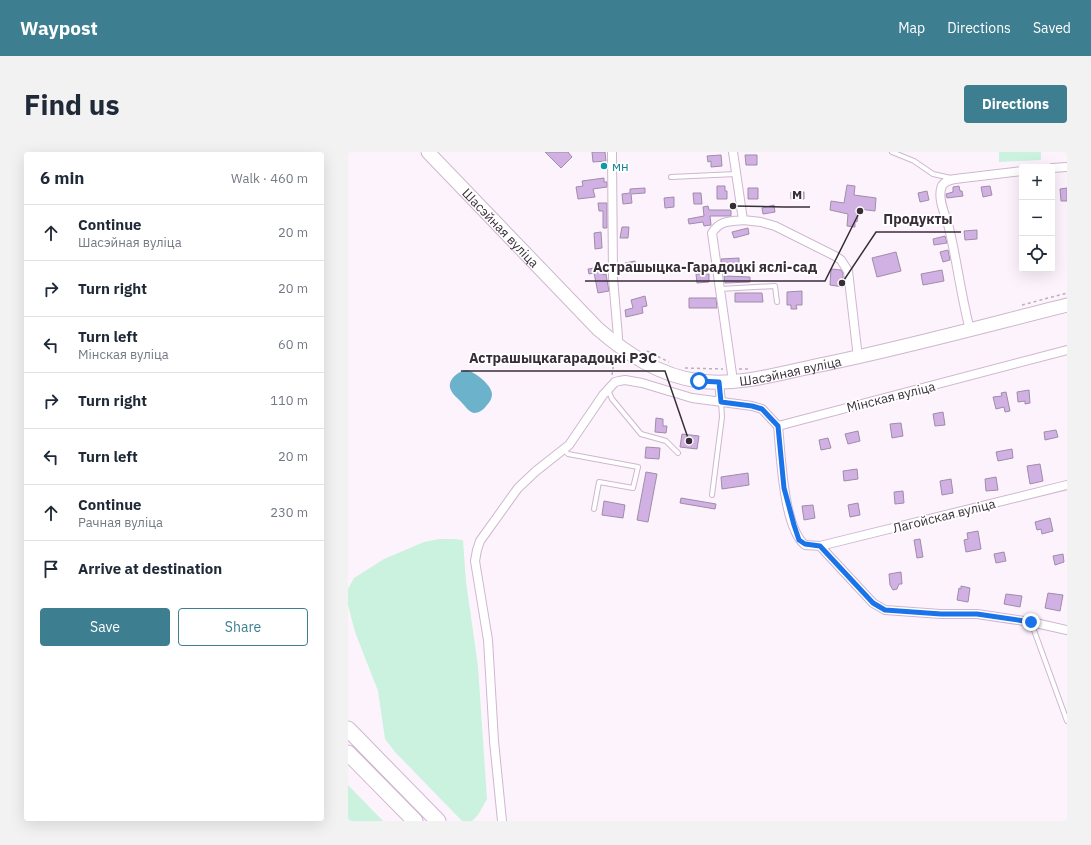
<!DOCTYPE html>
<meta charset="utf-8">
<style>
:root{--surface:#fff;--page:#f2f2f3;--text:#1f2937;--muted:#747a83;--line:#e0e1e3;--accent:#3d7e91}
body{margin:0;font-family:"IBM Plex Sans",sans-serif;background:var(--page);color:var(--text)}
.controls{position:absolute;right:12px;top:12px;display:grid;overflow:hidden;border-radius:4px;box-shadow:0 4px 16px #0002}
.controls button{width:36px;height:36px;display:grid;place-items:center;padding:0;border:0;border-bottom:1px solid var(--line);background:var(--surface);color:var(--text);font:20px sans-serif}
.stop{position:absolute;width:12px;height:12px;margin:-9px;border:3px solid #1a73e8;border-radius:50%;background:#fff}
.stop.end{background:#1a73e8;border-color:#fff;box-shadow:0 1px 4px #0008}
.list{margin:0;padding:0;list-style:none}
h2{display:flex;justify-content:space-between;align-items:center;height:52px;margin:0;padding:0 16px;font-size:17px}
h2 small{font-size:13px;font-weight:400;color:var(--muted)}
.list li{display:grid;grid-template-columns:26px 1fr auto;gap:12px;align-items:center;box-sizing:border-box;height:56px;padding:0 16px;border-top:1px solid var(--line)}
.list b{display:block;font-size:15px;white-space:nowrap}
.list p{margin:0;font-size:13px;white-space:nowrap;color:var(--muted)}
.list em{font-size:13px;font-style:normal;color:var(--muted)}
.actions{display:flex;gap:8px;padding:12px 16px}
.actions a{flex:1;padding:9px 0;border:1px solid var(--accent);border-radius:4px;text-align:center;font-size:14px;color:var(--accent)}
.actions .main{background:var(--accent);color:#fff}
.icon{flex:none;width:22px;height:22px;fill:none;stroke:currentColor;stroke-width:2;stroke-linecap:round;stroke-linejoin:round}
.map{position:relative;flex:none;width:719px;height:669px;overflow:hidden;border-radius:4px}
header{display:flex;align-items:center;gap:24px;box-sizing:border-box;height:56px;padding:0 20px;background:var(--accent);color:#fff}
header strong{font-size:19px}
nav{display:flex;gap:22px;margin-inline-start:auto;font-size:14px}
.intro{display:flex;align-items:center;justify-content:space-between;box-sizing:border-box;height:96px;padding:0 24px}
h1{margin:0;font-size:28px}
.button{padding:10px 18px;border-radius:4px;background:var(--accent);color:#fff;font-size:14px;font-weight:700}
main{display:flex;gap:24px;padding:0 24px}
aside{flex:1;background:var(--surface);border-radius:4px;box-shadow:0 4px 16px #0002}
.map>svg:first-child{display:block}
.green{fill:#cbf2df}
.water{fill:#6db2cb}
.building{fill:#d1b0e3;stroke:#9e8da8}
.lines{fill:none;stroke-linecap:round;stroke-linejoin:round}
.lane-casing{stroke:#cfb7cf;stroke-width:6}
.street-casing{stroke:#cfb7cf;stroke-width:10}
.primary-casing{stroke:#cfb7cf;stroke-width:15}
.highway-casing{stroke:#cfb7cf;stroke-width:17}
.path{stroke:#bab0ba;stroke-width:1.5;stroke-dasharray:3 3;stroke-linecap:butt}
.lane{stroke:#fff;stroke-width:4}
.street{stroke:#fff;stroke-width:8}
.primary{stroke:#fff;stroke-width:13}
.highway{stroke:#fff;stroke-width:15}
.route{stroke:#1a73e8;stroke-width:5}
.culture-dot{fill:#0f9aa8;stroke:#fff;stroke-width:1.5}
.labels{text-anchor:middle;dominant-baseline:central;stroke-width:3.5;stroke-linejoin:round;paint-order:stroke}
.culture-label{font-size:13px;fill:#0d838f;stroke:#fff;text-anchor:start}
.street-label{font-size:13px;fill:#382e38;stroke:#fff}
.leader{fill:none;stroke:#382e38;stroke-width:1.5}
.callout-dot{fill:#382e38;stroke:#fff;stroke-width:1.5}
.callout-label{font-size:14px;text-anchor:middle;font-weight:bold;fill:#382e38;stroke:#fff;stroke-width:3.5;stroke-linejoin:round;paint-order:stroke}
</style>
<header>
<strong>Waypost</strong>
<nav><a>Map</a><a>Directions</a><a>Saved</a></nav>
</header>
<div class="intro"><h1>Find us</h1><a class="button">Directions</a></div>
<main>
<aside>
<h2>6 min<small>Walk · 460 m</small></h2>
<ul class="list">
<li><svg class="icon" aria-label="ahead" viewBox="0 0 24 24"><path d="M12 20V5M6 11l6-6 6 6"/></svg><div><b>Continue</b><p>Шасэйная вуліца</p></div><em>20 m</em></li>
<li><svg class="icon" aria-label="right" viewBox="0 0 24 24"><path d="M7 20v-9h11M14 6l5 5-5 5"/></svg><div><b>Turn right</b></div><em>20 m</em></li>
<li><svg class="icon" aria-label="left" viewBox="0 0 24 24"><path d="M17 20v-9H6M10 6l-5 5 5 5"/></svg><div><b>Turn left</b><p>Мінская вуліца</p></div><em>60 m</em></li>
<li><svg class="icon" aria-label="right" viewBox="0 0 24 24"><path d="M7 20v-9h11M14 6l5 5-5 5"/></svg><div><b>Turn right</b></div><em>110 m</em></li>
<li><svg class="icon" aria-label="left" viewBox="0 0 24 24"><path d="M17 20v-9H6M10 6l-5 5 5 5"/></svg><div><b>Turn left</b></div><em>20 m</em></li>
<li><svg class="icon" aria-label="ahead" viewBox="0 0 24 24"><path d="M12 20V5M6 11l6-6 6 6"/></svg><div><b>Continue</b><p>Рачная вуліца</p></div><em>230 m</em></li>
<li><svg class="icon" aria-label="arrive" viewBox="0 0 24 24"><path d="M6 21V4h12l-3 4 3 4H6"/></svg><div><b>Arrive at destination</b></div></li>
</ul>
<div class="actions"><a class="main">Save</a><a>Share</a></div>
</aside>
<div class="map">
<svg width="719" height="669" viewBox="0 0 719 669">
<rect width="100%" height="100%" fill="#fdf3fd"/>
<path class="green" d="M651 0H693V8L651 10Z
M91 387H105L115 388 118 430 130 514 139 647 130 663 124 669H114L47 600 37 587 30 539 7 480 0 453V437L6 426 36 407 76 390Z
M0 633 35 669H0Z"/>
<path class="water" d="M118 218C126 219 144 233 144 242 144 246 142 250 139 253 136 257 132 261 126 261 121 260 118 255 114 251 111 247 106 244 104 240 97 229 109 220 118 218Z"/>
<path class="building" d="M197 0H220L224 5 213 16Z
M244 0H257L258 9 245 10Z
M373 3 374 14 363 15V9L360 10 359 4Z
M397 3H409V13H398Z
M256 26V30H259V35L245 37 247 45 230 47 228 35 235 34 234 29Z
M499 33 507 34 506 43 528 46 527 59 511 57 509 70 507 69V75L499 74 500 62 482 58 483 49 496 51Z
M369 34H377V39H379V47H369Z
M611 34 612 39H614L615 44 599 46 598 42 605 40V35Z
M642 34 644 43 635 45 633 35Z
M297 36V41L283 42 284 51 275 52 274 42 282 41V37Z
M400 36H410V47H400Z
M719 36V49H713L712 37Z
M579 39 581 48 572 50 570 41Z
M443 40H456V47H443Z
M345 41H353L354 52H346Z
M326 45V55L317 56 316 46Z
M250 51H259V76H255V59H251Z
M426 53 427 60 415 62 414 56Z
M360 54 361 58H383V64H362L363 73 356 74 355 70 341 72 340 67 356 64 355 55Z
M274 75H281L280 86H272Z
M400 76 401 82 386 86 384 80Z
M629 78V87L617 88 616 79Z
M253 80 254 96 247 97 246 81Z
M597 84 599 91 586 93 585 87Z
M600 98 602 108 595 110 592 100Z
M548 100 553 119 529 125 524 106Z
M391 106V113H374L373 107Z
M287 109 289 117 279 120 277 111Z
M254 115 255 123 258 122 261 139 250 141 246 121 241 122 240 117Z
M483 117 493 118 495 121V135L482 133Z
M594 118 596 129 575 133 573 122Z
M348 122H361V130L349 131Z
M376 124 402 125V130L377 131Z
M454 139V153H448L449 157H443V153H439V140Z
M387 141H414L415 150H387Z
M297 144 299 154 294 155 295 161 278 165 277 158 285 156 283 148Z
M341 146H368L369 156H341Z
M681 238 682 251 677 252V249L670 250 669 240Z
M658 240 662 259 657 260 656 255 648 257 645 245 654 244 653 241Z
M595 260 597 273 587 274 585 262Z
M308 266 315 267V274H319L318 281 307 280Z
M553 271 555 284 544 286 542 272Z
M708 278 710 285 697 288 696 280Z
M510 279 512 289 500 292 497 282Z
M334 282 351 284 349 297 332 295Z
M480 286 483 296 473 298 471 288Z
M298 295 312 296 311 307 297 306Z
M664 297 665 306 650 309 648 300Z
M692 312 695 329 682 332 679 314Z
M509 317 510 327 496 329 495 319Z
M298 320 309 322 300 370 289 368Z
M400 321 401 333 374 337 373 325Z
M648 325 650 338 638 339 637 327Z
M603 327 605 341 594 343 592 329Z
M555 339 556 351 547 352 546 340Z
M333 346 368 352 367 357 332 351Z
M256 349 277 353 275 366 254 363Z
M510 351 512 363 502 365 500 353Z
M465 353 467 366 456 368 454 354Z
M702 366 705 379 694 382 693 377 689 378 687 370Z
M630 379 633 397 618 400 616 388 620 387 619 381Z
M572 387 575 405 569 406 566 388Z
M656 400 658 409 648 411 646 402Z
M715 402 716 410 707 413 705 404Z
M553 420 554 432H551L549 437 545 438 542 433 541 422Z
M613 434 622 436 620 450 609 448 611 436 613 437Z
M700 441 715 443 712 459 697 456Z
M658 442 674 444 672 455 656 452Z"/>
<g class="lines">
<defs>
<path id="lane" d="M544 0 566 9 585 22 603 26
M323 25 388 22
M372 137 427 134 429 150
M260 238 264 247 293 282 318 289 330 301
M216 298 220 302 290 315 285 336 251 330 246 357
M364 343 374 265 373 250
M683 470 719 569"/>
<path id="street" d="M264 0 265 126 270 185 269 193
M385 0 395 68C381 70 372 68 364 81L385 229
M704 16 719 15
M395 68 413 70 427 74 487 104 493 108 500 119 510 206
M622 178C613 144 609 109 601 76 598 64 590 49 593 37 594 30 601 28 607 27L674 19
M371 230 373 250
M430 274C433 302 435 375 457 393L472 394 719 333
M430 274 719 198
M472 394 525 451 537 458 593 462H629L683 470 719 478
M154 669 146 589 140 488 127 409 129 398 132 389 170 336 188 319 221 293 255 243 267 230 271 229 277 228 294 231 344 246 404 254 414 257 430 274"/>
<g id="primary">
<path id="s1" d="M80 0 250 177C279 202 312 224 351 229 389 234 430 222 467 214 552 197 635 174 719 153"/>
</g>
<path id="highway" d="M0 577 90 669
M0 601 67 669"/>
</defs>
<use href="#lane" class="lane-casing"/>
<use href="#street" class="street-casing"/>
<use href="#primary" class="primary-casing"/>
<use href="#highway" class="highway-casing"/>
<path class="path" d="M674 153 719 141
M299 199 321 210
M337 216 375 217
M391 217H403
M264 223 267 203"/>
<use href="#lane" class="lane"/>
<use href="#street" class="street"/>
<use href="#primary" class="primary"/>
<use href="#highway" class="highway"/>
</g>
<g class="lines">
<path class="route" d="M351 229 371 230 373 250 404 254 414 257 430 274 436 336 446 373 451 388 457 392 472 394 525 451 537 458 593 462H629L683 470"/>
</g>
<circle class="culture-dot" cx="256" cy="14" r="4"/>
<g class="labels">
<g class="culture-label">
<text x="264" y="14">мн</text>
</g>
<g class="street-label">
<text stroke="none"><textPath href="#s1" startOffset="105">Шасэйная вуліца</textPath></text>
<text stroke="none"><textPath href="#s1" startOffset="453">Шасэйная вуліца</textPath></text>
<text transform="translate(543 245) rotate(-14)">Мінская вуліца</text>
<text transform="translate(596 364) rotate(-14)">Лагойская вуліца</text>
</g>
</g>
<path class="leader" d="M385 54L436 55H462M494 131L528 80H613M512 59L477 129H237M341 289L317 219H113"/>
<g class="callout-dot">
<circle cx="385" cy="54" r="4"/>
<circle cx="494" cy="131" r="4"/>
<circle cx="512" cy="59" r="4"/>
<circle cx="341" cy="289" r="4"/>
</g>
<g class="callout-label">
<text x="449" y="47">м</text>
<text x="570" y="72">Продукты</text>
<text x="357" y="120">Астрашыцка-Гарадоцкі яслі-сад</text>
<text x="215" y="211">Астрашыцкагарадоцкі РЭС</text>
</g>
</svg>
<div class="controls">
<button>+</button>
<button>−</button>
<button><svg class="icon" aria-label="locate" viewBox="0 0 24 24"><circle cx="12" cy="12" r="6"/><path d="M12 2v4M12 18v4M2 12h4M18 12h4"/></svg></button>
</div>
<div class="stop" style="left:351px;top:229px"></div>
<div class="stop end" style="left:683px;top:470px"></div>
</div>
</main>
